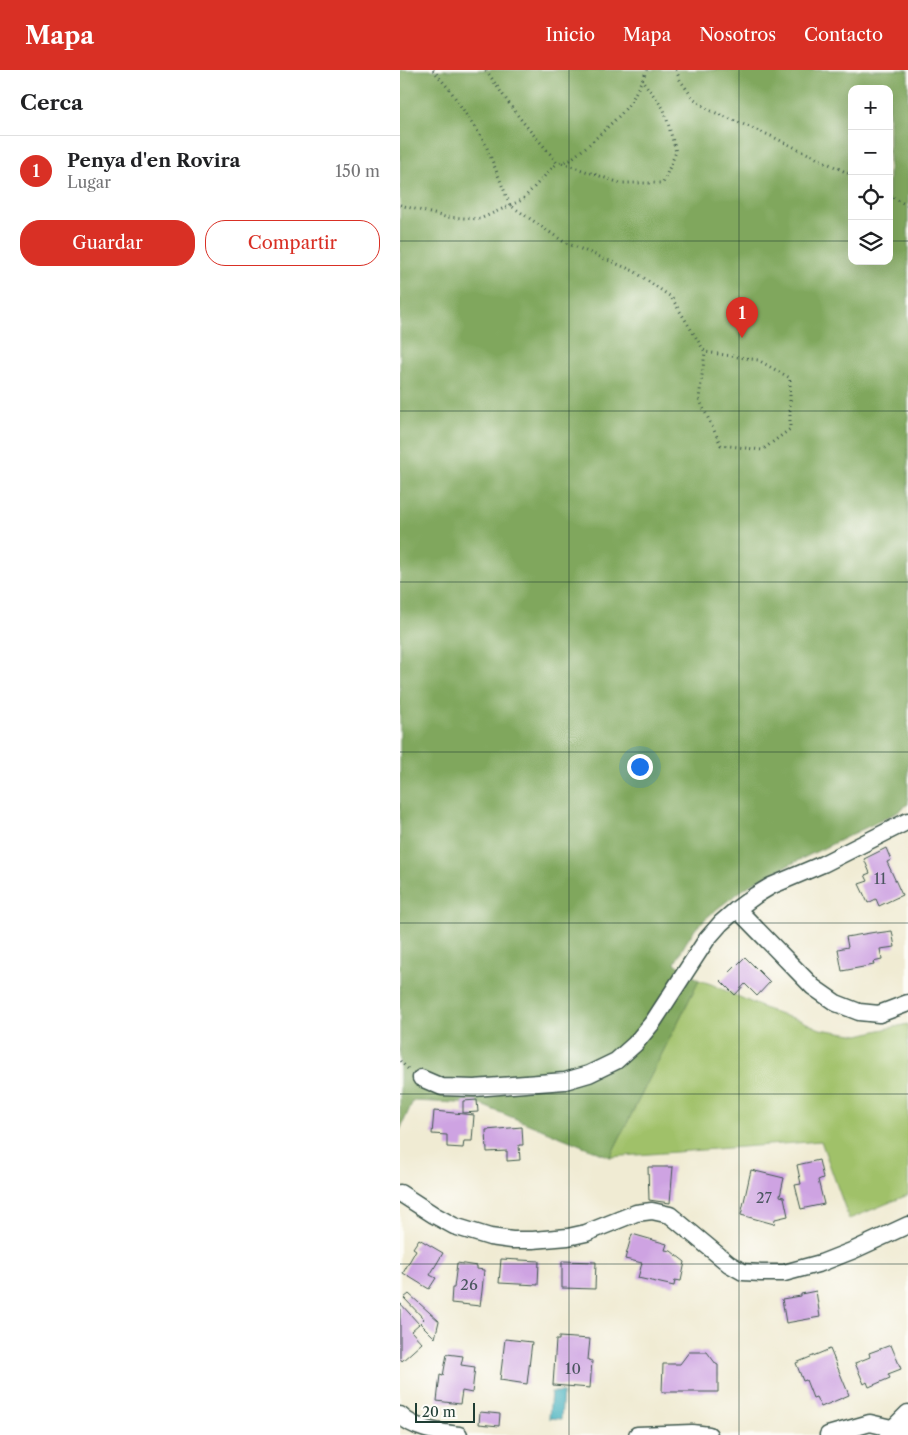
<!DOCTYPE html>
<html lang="es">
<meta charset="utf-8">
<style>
:root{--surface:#fff;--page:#f2f2f2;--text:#202124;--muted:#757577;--line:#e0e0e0;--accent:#d93025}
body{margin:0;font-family:"Libre Caslon Text",serif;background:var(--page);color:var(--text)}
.controls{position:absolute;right:15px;top:15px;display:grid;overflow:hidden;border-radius:10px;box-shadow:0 5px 20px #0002}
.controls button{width:45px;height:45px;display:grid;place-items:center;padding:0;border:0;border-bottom:1px solid var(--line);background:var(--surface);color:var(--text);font:25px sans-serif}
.scale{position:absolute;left:15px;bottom:12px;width:60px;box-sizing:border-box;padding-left:5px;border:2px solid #1f3d34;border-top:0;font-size:14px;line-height:18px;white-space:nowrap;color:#1f3d34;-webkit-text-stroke:4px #fdfcf7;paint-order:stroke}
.you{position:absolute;left:239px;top:696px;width:18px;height:18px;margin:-12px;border:4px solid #fff;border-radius:50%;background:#1a73e8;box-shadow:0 0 0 8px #1a73e833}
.badge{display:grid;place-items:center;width:32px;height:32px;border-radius:50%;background:var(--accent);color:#fff;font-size:16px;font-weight:700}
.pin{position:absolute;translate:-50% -41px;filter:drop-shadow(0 1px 2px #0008)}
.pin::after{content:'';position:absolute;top:26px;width:18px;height:15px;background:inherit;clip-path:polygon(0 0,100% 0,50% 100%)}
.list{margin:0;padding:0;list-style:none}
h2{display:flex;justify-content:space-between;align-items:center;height:65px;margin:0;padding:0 20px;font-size:21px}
h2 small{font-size:16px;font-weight:400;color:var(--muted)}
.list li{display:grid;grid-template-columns:32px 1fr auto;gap:15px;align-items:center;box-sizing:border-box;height:70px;padding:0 20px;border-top:1px solid var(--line)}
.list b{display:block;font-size:19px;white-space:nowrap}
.list p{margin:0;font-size:16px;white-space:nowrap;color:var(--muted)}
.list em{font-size:16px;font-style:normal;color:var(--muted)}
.actions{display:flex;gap:10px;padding:15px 20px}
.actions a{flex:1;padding:11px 0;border:1px solid var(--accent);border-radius:20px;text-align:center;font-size:18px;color:var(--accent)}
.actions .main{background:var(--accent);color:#fff}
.icon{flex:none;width:28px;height:28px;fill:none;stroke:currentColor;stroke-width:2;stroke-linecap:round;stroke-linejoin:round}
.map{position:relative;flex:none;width:508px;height:1365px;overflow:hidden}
header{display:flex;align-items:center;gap:30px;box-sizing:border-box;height:70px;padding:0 25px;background:var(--accent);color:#fff}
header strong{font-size:24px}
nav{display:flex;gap:28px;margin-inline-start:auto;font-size:18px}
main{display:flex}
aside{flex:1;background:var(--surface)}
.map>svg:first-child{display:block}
.green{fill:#a0c169;stroke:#607f4e}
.forest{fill:#80a75d;stroke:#507248;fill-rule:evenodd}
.water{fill:#3eadbc;stroke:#2e7578}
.building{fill:#cea3e2}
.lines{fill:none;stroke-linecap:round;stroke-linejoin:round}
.minor-casing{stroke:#3e574c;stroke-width:19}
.path{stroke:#3e574c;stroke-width:3;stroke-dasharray:1 4;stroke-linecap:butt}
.minor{stroke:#fff;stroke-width:16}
.grid{fill:none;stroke:#1f3d34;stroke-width:1;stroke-opacity:0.55}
.labels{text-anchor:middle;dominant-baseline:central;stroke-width:4.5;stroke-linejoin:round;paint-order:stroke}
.number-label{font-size:15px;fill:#4b5660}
</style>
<header>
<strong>Mapa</strong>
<nav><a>Inicio</a><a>Mapa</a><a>Nosotros</a><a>Contacto</a></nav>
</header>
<main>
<aside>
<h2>Cerca<small></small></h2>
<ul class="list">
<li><span class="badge">1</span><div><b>Penya d'en Rovira</b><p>Lugar</p></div><em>150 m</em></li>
</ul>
<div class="actions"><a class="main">Guardar</a><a>Compartir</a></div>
</aside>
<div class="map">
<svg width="508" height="1365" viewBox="0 0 508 1365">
<rect width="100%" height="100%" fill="#fdfcf7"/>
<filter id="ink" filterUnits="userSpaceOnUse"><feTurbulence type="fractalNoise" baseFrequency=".02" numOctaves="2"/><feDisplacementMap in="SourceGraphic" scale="10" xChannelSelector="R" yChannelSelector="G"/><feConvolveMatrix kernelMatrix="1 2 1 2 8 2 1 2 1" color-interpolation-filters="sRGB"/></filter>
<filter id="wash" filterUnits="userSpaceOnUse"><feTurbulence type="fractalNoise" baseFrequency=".0096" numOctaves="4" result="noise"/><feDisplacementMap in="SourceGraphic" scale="20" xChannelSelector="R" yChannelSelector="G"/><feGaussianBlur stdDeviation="1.12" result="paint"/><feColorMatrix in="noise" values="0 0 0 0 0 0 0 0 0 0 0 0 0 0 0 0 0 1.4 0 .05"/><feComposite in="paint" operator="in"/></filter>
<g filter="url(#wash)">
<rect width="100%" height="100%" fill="#f0ebd3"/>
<path class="green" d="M299 910 311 914 357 935 378 944 400 950 420 959 459 965 480 960 508 954V1125L449 1149 421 1071 210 1087Z"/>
<path class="forest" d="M0 0H508V734L498 742 356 811C338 823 315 839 300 854 289 865 282 880 275 893L299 910 210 1087 79 1034 13 1031 0 1060ZM452 19H489V191H452Z"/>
<path class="water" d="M151 1322H163L161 1349 149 1348Z"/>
<g id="blocks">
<path class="building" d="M486 778 491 790 487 792 502 825 479 836 476 829 468 833 459 814 468 811 465 805 470 803 464 789Z
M492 861 495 877 480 879 482 890 473 892 474 895 442 901 438 879 448 877 446 867 476 862 477 863Z
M345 887 370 912 357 926 345 914 335 925 321 911Z
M77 1030 78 1042 63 1043V1031Z
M34 1041 74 1045 72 1071H64L63 1078 47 1077V1065L32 1064Z
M122 1057 123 1075H119L120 1090 107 1091V1081L87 1082 86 1060Z
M419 1090 423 1108 418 1110 424 1134 401 1139 395 1115 401 1114 397 1095Z
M248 1097H273L270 1133 249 1130Z
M351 1100 384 1108 380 1126 384 1127 388 1146 375 1149 374 1154 341 1145Z
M232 1164 267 1174 265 1180 271 1181 285 1192 281 1211 275 1210 274 1216 238 1208 242 1193 225 1189Z
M19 1169 43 1183 30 1205 36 1208 29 1219 3 1203 16 1180 13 1178Z
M101 1189 139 1191 138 1215 99 1213Z
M162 1191 196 1192 195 1219 162 1218Z
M57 1193 77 1196V1199L84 1200 82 1221 80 1236 51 1233 52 1218H54Z
M416 1221 420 1247 386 1253 382 1229 401 1226V1224Z
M9 1224 39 1251 35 1268 20 1253 24 1249 4 1228Z
M0 1233 19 1254 11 1261 22 1273 2 1291 0 1288Z
M159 1267 190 1269 188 1290 192 1291 190 1318 153 1315 156 1270H159Z
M105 1269 132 1272 127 1314 100 1310Z
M491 1275 501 1299 488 1304 490 1308 469 1317 467 1312 464 1314 455 1293 470 1287 469 1283Z
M430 1279 449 1325 421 1337 416 1327 413 1328 406 1310 403 1311 396 1293Z
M289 1282H307L316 1294 318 1295V1322H262L263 1294H280Z
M47 1284 63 1286 61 1295 75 1297 72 1323 62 1321 60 1334 37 1331 40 1305 43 1306Z
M80 1342 100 1344 99 1356 79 1354Z"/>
</g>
</g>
<g filter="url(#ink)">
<use href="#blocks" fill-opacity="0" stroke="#3e574c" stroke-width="1"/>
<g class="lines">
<defs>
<path id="minor" d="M337 839 413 917 436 933 459 942 479 944 508 933
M21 1008 42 1017 74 1018 165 1011 189 1004 216 991 235 974 253 952 307 869 321 853 337 839 356 825 371 816 423 794 508 751
M0 1123 34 1145 54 1156 90 1167 112 1170H133L168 1167 186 1163 236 1143 252 1141 270 1145 329 1194 343 1202 361 1203H384L421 1193 454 1180 508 1155
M0 1345C15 1360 39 1362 59 1365
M237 1365 292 1363 309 1365
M428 1365 470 1353 508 1362
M488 1365 493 1358 508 1343"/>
</defs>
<use href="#minor" class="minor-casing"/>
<path class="path" d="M33 0 50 20 85 73 110 135 164 172 234 201 271 227 305 282 358 290 390 308V359L362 380 321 375 299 329 305 282
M86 0C99 19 112 39 127 57 137 69 148 80 157 93L170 90 192 72 221 44 231 32 247 0
M276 0 280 10 293 28 309 40 371 66 452 105
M162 93 220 113H263L276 82 264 39 242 10
M489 125 508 136
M0 135 45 147 80 149 122 130 157 93
M0 991 8 999"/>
<use href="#minor" class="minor"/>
</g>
</g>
<path class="grid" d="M169 0V1365M339 0V1365M0 171H452M489 171H508M0 341H508M0 512H508M0 682H508M0 853H508M0 1024H508M0 1194H508"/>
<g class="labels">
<g class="number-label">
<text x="480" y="808">11</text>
<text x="364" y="1127">27</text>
<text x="69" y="1214">26</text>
<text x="173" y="1298">10</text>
</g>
</g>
</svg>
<div class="controls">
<button>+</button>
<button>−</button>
<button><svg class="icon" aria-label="locate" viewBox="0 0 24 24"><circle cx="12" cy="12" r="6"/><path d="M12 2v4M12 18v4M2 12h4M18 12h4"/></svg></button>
<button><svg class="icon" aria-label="layers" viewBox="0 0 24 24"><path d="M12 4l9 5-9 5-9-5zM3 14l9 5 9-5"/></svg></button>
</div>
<div class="scale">20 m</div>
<div class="you"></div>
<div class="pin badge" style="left:342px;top:268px">1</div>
</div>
</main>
